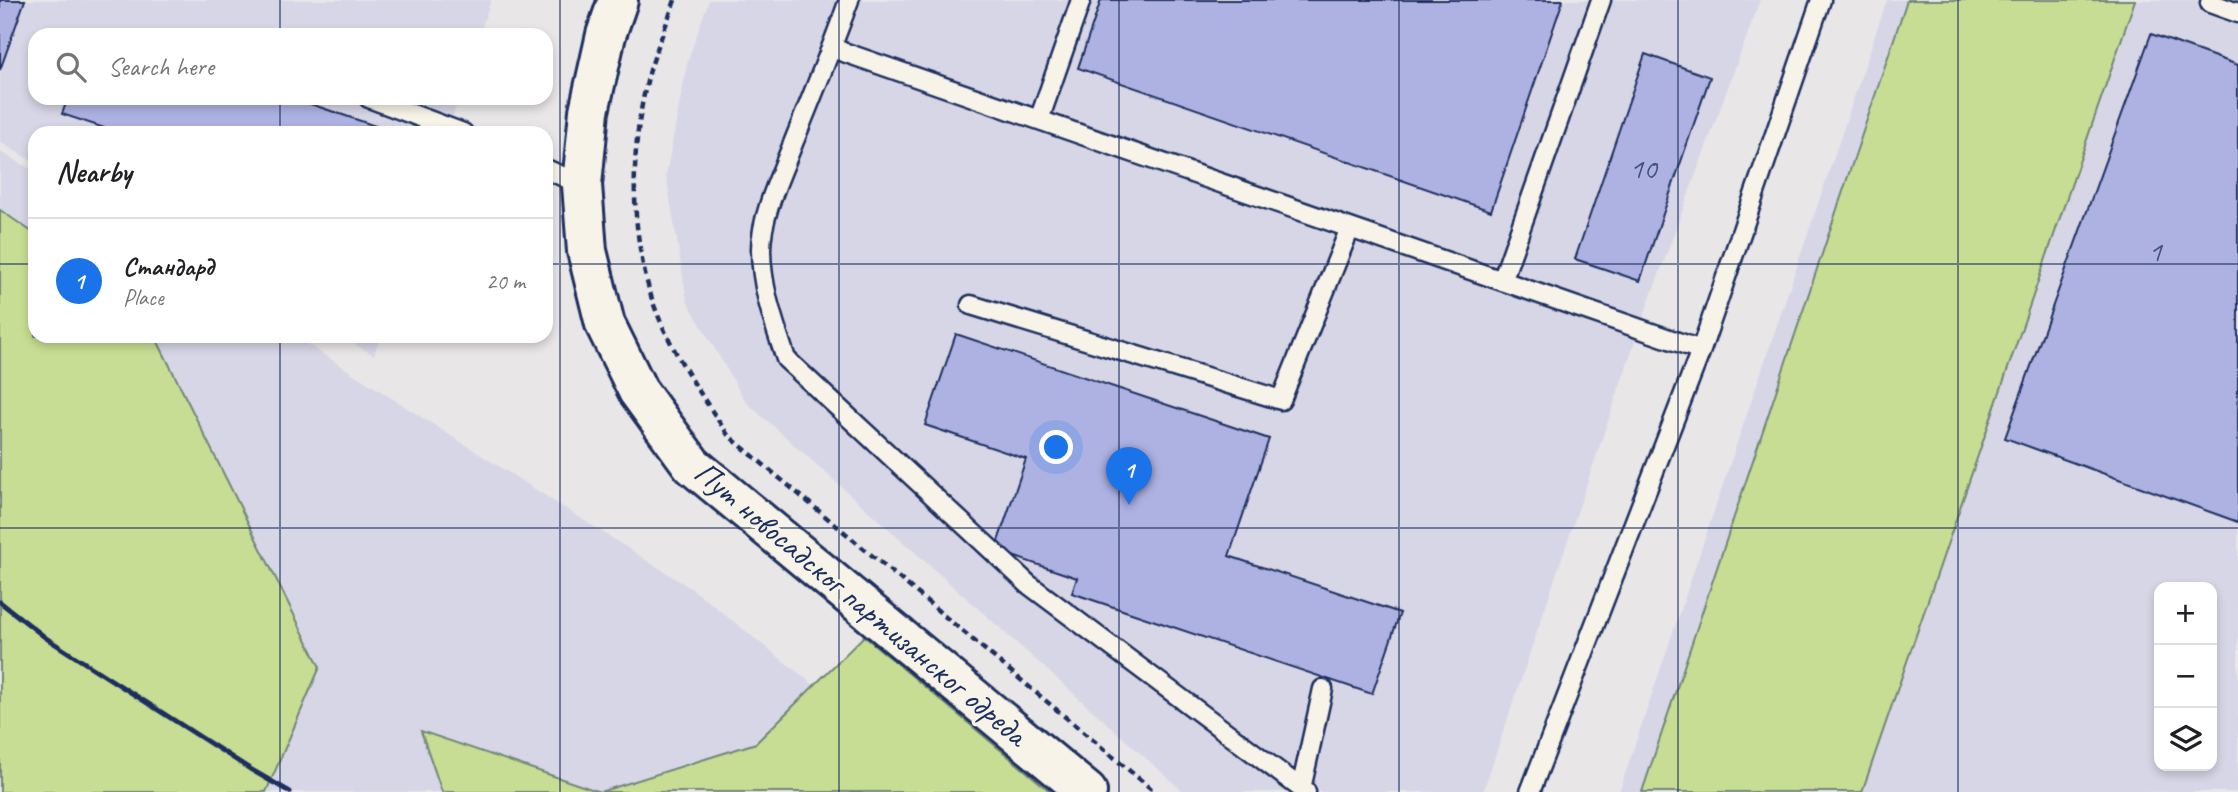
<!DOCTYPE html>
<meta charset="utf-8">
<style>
:root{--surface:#fff;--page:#f6f6f6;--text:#202124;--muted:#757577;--line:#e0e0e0;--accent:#1a73e8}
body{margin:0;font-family:Caveat,sans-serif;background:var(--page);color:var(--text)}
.controls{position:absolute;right:21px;bottom:21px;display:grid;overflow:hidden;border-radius:14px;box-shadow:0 4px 10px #0003}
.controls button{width:63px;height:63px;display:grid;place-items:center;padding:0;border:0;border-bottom:2px solid var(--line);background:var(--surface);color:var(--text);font:35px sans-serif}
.you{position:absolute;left:1057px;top:448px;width:24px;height:24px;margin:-18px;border:5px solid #fff;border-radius:50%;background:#1a73e8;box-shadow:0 0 0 10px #1a73e833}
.badge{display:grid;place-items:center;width:46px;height:46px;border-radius:50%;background:var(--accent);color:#fff;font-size:23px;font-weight:700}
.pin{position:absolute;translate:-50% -58px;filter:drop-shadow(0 2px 4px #0008)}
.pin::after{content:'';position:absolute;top:37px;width:24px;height:21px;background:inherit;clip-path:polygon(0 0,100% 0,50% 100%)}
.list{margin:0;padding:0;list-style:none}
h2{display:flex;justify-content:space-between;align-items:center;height:91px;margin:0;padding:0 28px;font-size:30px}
h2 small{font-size:23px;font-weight:400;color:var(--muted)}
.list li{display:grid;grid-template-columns:46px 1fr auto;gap:21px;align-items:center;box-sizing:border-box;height:126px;padding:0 28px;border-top:2px solid var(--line)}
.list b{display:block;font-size:26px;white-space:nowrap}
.list p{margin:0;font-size:23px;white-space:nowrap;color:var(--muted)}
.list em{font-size:23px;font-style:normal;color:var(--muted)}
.icon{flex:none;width:38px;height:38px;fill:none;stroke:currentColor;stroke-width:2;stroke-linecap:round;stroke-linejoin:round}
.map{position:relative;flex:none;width:2238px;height:792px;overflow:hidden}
.search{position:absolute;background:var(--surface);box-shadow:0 4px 10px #0003;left:28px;top:28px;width:525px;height:77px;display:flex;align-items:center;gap:18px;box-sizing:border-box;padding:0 24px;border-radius:21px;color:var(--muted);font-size:26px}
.panel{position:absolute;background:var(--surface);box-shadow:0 4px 10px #0003;left:28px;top:126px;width:525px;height:217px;border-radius:21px}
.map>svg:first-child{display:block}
.built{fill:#d7d6e6;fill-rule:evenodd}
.green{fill:#c7dd93;stroke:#718678;stroke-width:2}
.building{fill:#aeb2e3;stroke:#1b2f5e;stroke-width:2}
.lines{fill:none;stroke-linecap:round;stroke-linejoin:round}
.lane-casing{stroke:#1b2f5e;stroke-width:23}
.secondary-casing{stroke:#1b2f5e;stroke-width:44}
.path{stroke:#1b2f5e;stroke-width:4.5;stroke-dasharray:7 5;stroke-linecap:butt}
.lane{stroke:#f7f3e8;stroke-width:18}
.secondary{stroke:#f7f3e8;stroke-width:38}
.rail{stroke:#1b2f5e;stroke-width:5}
.grid{fill:none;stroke:#1b2f5e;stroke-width:2;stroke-opacity:0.55}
.labels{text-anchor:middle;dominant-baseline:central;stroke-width:7;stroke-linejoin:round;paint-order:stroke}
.number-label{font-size:30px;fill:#40507f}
.street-label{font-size:33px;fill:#1b2f5e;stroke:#f7f3e8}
</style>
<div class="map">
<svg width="2238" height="792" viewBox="0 0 2238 792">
<rect width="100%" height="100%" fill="#e8e6e7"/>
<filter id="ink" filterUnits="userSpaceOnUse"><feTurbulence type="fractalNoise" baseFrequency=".0143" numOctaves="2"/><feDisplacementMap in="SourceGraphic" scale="14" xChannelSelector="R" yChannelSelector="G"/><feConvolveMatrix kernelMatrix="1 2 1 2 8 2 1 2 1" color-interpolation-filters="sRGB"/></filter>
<g filter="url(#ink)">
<path class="built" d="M0 0H491L479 35H35V98H459L447 133H35V163L0 142Z
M709 0H1760L1639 329 1483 792H1184L746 402 687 301 666 175 688 60Z
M1887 0H2238V792H1619ZM2159 587H2212V766H2159Z
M0 152 35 171V336H294L695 591 949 792H0Z
M340 336H380L374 355Z"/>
<path class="green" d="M1907 0H2135L1862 792H1642Z
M0 210 35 234V336H155L320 667 266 792H0Z
M864 636 1051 792H442L421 731 600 792 756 743Z"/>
<path class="building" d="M0 0H25L0 70Z
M1101 0H1563L1491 211 1078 68Z
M2151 34 2238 65V522L2005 438Z
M1645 54 1710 77 1640 281 1575 259Z
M68 98H293L393 132 119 133 62 114Z
M956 334 1269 439 1229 556 1400 613 1372 694 1072 593 1077 578 995 550 1026 459 925 425Z"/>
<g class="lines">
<defs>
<path id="lane" d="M849 0C832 48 813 94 794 141 782 172 761 215 761 249 761 287 774 323 786 359L1028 584 1306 792
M2210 3 2238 13
M832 48 1701 350
M369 98 463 133
M1039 120 1081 0
M546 169 582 185
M1502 281 1601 0
M971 305 1281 400 1350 228
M1301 789 1323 689
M1530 792 1701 350 1821 0"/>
<path id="secondary" d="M618 0 606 35 589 111 582 185 587 251 605 324 638 391 692 465 1087 792"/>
</defs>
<use href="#lane" class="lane-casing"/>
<use href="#secondary" class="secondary-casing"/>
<path class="path" d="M675 0C667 23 657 47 650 70 630 142 629 224 651 296 666 344 700 393 728 435L1155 792"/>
<use href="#lane" class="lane"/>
<use href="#secondary" class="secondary"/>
<path class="rail" d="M0 602 46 638 250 769 290 792"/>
</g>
</g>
<path class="grid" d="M280 0V35M560 0V792M839 0V792M1119 0V792M1399 0V792M1678 0V792M1958 0V792M280 98V133M0 264H35M546 264H2238M280 336V792M0 528H2238"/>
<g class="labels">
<g class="number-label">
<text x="1643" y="168">10</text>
<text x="2155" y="251">1</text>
</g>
<g class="street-label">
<text transform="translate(861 603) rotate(40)">Пут новосадског партизанског одреда</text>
</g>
</g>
</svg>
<div class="controls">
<button>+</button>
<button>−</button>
<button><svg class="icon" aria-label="layers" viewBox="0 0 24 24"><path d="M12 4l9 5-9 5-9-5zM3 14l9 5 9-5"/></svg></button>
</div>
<div class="you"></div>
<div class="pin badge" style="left:1129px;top:505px">1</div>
<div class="search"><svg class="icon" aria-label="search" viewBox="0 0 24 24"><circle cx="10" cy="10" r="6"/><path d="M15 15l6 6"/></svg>Search here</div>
<section class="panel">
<h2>Nearby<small></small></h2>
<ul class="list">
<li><span class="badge">1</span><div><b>Стандард</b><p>Place</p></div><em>20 m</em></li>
</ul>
</section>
</div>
